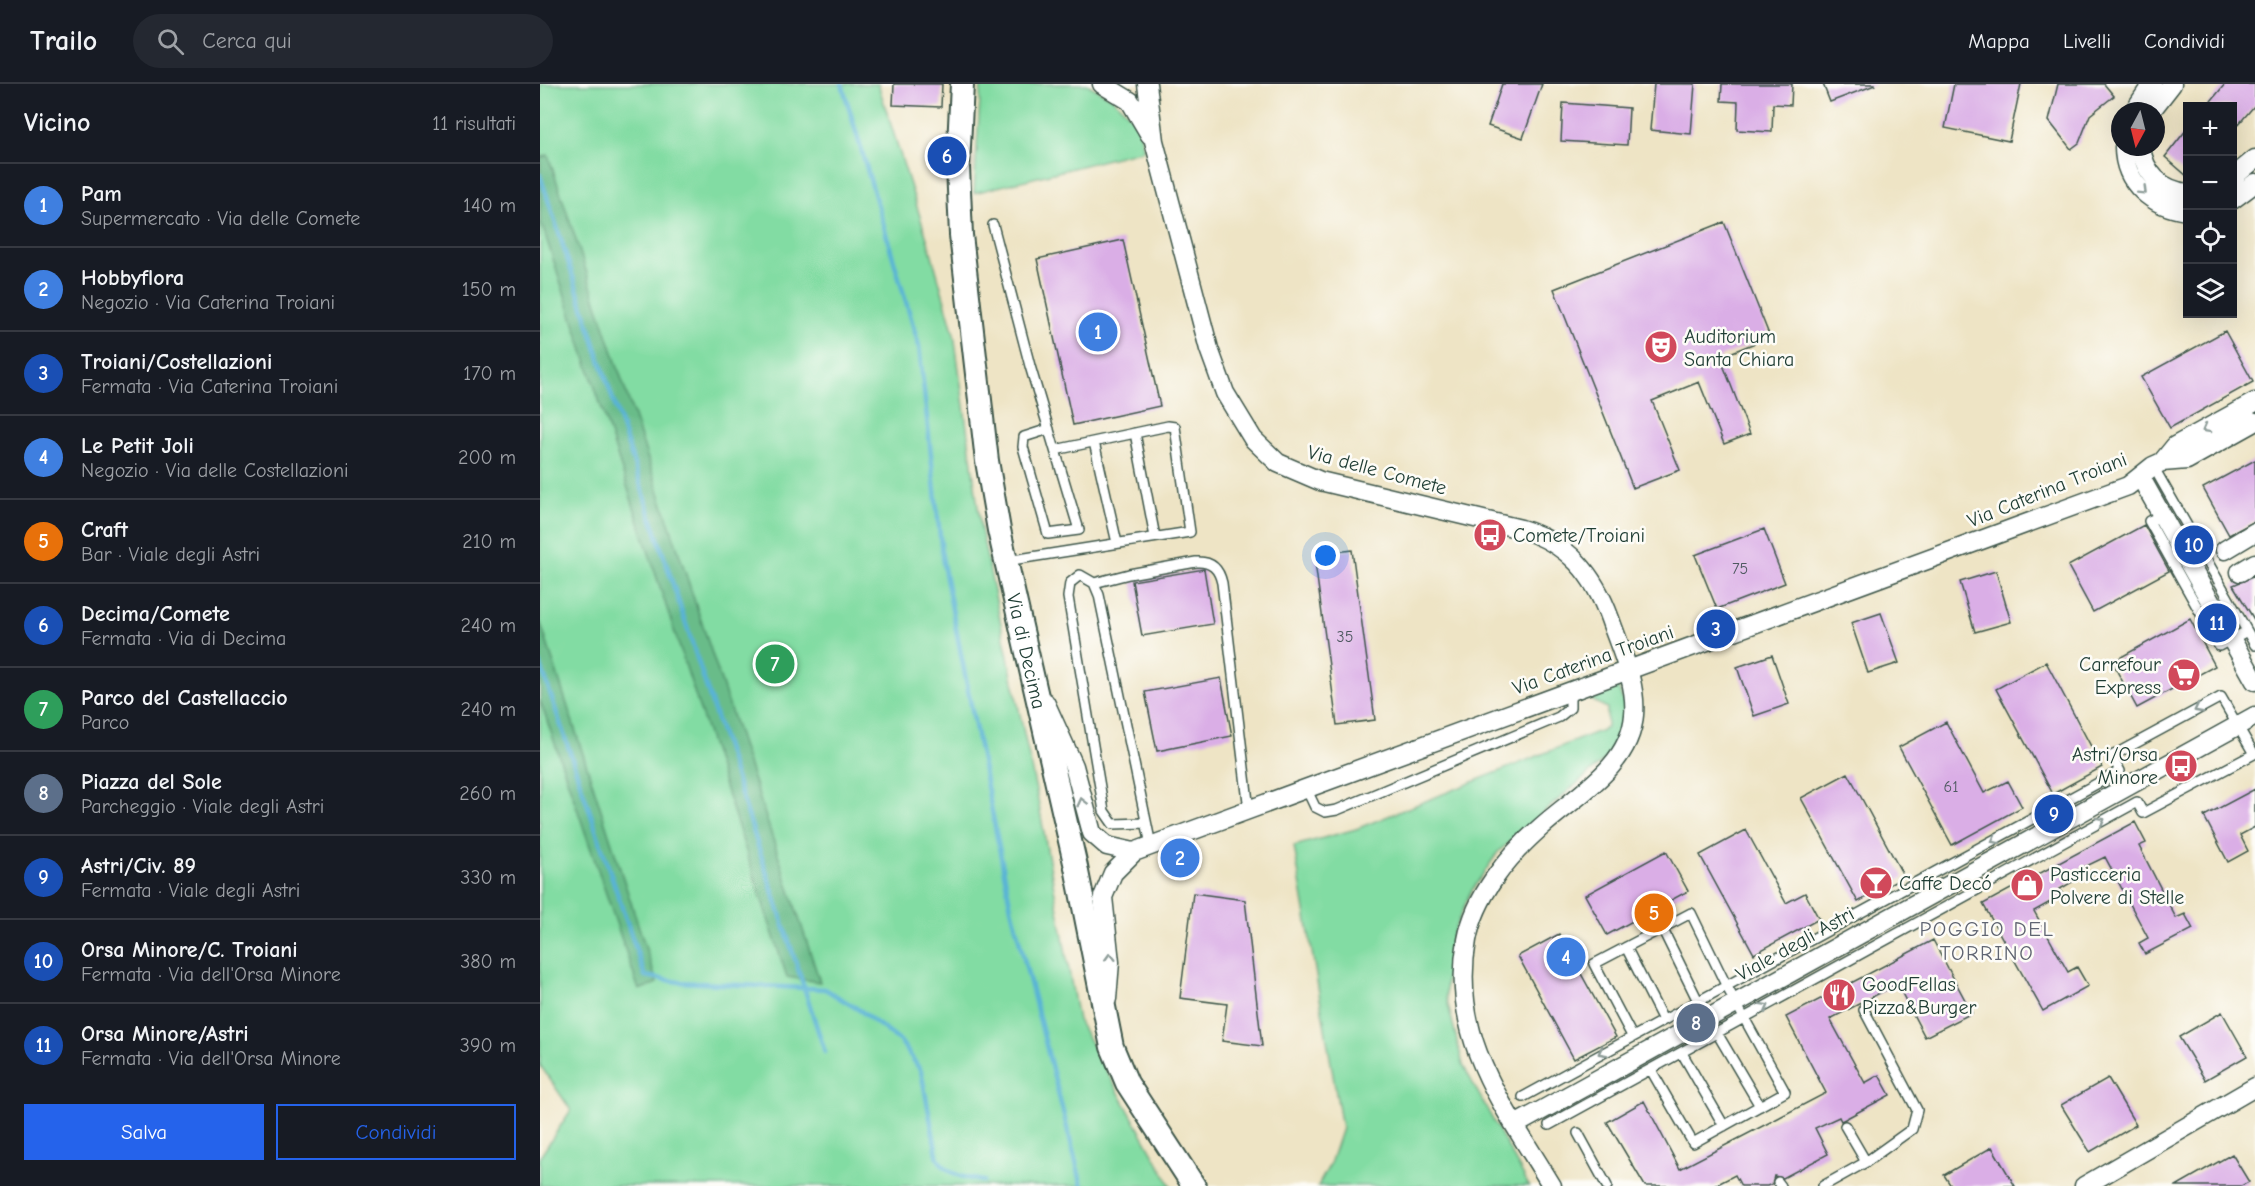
<!DOCTYPE html>
<html lang="it">
<meta charset="utf-8">
<style>
:root{--surface:#171b24;--page:#242831;--text:#f1f3f6;--muted:#9ea1a6;--line:#363941;--accent:#2563eb}
body{margin:0;font-family:"Comic Neue",sans-serif;background:var(--page);color:var(--text)}
.controls{position:absolute;right:18px;top:18px;display:grid;overflow:hidden;border-radius:0px;box-shadow:0 6px 24px #0002}
.controls button{width:54px;height:54px;display:grid;place-items:center;padding:0;border:0;border-bottom:2px solid var(--line);background:var(--surface);color:var(--text);font:30px sans-serif}
.compass{position:absolute;left:1571px;top:18px;width:54px;height:54px;border-radius:50%;background:var(--surface);box-shadow:0 6px 24px #0002;rotate:187deg}
.you{position:absolute;left:786px;top:472px;width:21px;height:21px;margin:-15px;border:4px solid #fff;border-radius:50%;background:#1a73e8;box-shadow:0 0 0 9px #1a73e833}
.badge{display:grid;place-items:center;width:39px;height:39px;border-radius:50%;background:var(--accent);color:#fff;font-size:20px;font-weight:700}
.pin{position:absolute;translate:-50% -50%;border:3px solid #fff;box-shadow:0 2px 6px #0006}
.list{margin:0;padding:0;list-style:none}
h2{display:flex;justify-content:space-between;align-items:center;height:78px;margin:0;padding:0 24px;font-size:26px}
h2 small{font-size:20px;font-weight:400;color:var(--muted)}
.list li{display:grid;grid-template-columns:39px 1fr auto;gap:18px;align-items:center;box-sizing:border-box;height:84px;padding:0 24px;border-top:2px solid var(--line)}
.list b{display:block;font-size:22px;white-space:nowrap}
.list p{margin:0;font-size:20px;white-space:nowrap;color:var(--muted)}
.list em{font-size:20px;font-style:normal;color:var(--muted)}
.actions{display:flex;gap:12px;padding:18px 24px}
.actions a{flex:1;padding:14px 0;border:2px solid var(--accent);border-radius:0px;text-align:center;font-size:21px;color:var(--accent)}
.actions .main{background:var(--accent);color:#fff}
.icon{flex:none;width:33px;height:33px;fill:none;stroke:currentColor;stroke-width:2;stroke-linecap:round;stroke-linejoin:round}
.map{position:relative;flex:none;width:1715px;height:1102px;overflow:hidden}
header{display:flex;align-items:center;gap:36px;box-sizing:border-box;height:84px;padding:0 30px;background:var(--surface);border-bottom:2px solid var(--line)}
header strong{font-size:28px}
nav{display:flex;gap:33px;margin-inline-start:auto;font-size:21px}
.search{width:420px;height:54px;background:var(--page);display:flex;align-items:center;gap:15px;box-sizing:border-box;padding:0 21px;border-radius:33px;color:var(--muted);font-size:22px}
main{display:flex}
aside{flex:1;background:var(--surface)}
.map>svg:first-child{display:block}
.green{fill:#82dca3;stroke:#508c6c;stroke-width:1.5}
.forest{fill:#69bc89;stroke:#447c5e;stroke-width:1.5}
.lines{fill:none;stroke-linecap:round;stroke-linejoin:round}
.stream{stroke:#58b3d6;stroke-width:4.5}
.building{fill:#daaee6}
.service-casing{stroke:#3e564a;stroke-width:12}
.minor-casing{stroke:#3e564a;stroke-width:21}
.tertiary-casing{stroke:#3e564a;stroke-width:26}
.service{stroke:#fff;stroke-width:9}
.minor{stroke:#fff;stroke-width:18}
.tertiary{stroke:#fff;stroke-width:22}
.oneway{stroke:#8f9e9a}
.labels{text-anchor:middle;dominant-baseline:central;stroke-width:5;stroke-linejoin:round;paint-order:stroke}
.number-label{font-size:16px;fill:#4e5960}
.poi-label{font-size:20px;fill:#1f3d34;stroke:#fdfcf7;text-anchor:start}
.street-label{font-size:20px;fill:#1f3d34;stroke:#fdfcf7}
.neighbourhood-label{font-size:21px;letter-spacing:1.5px;fill:#606572;stroke:#fdfcf7}
</style>
<header>
<strong>Trailo</strong>
<div class="search"><svg class="icon" aria-label="search" viewBox="0 0 24 24"><circle cx="10" cy="10" r="6"/><path d="M15 15l6 6"/></svg>Cerca qui</div>
<nav><a>Mappa</a><a>Livelli</a><a>Condividi</a></nav>
</header>
<main>
<aside>
<h2>Vicino<small>11 risultati</small></h2>
<ul class="list">
<li><span class="badge" style="background:#3f7fe0">1</span><div><b>Pam</b><p>Supermercato · Via delle Comete</p></div><em>140 m</em></li>
<li><span class="badge" style="background:#3f7fe0">2</span><div><b>Hobbyflora</b><p>Negozio · Via Caterina Troiani</p></div><em>150 m</em></li>
<li><span class="badge" style="background:#1a4fb4">3</span><div><b>Troiani/Costellazioni</b><p>Fermata · Via Caterina Troiani</p></div><em>170 m</em></li>
<li><span class="badge" style="background:#3f7fe0">4</span><div><b>Le Petit Joli</b><p>Negozio · Via delle Costellazioni</p></div><em>200 m</em></li>
<li><span class="badge" style="background:#e8710a">5</span><div><b>Craft</b><p>Bar · Viale degli Astri</p></div><em>210 m</em></li>
<li><span class="badge" style="background:#1a4fb4">6</span><div><b>Decima/Comete</b><p>Fermata · Via di Decima</p></div><em>240 m</em></li>
<li><span class="badge" style="background:#2e9e5b">7</span><div><b>Parco del Castellaccio</b><p>Parco</p></div><em>240 m</em></li>
<li><span class="badge" style="background:#5c6f8a">8</span><div><b>Piazza del Sole</b><p>Parcheggio · Viale degli Astri</p></div><em>260 m</em></li>
<li><span class="badge" style="background:#1a4fb4">9</span><div><b>Astri/Civ. 89</b><p>Fermata · Viale degli Astri</p></div><em>330 m</em></li>
<li><span class="badge" style="background:#1a4fb4">10</span><div><b>Orsa Minore/C. Troiani</b><p>Fermata · Via dell'Orsa Minore</p></div><em>380 m</em></li>
<li><span class="badge" style="background:#1a4fb4">11</span><div><b>Orsa Minore/Astri</b><p>Fermata · Via dell'Orsa Minore</p></div><em>390 m</em></li>
</ul>
<div class="actions"><a class="main">Salva</a><a>Condividi</a></div>
</aside>
<div class="map">
<svg width="1715" height="1102" viewBox="0 0 1715 1102">
<rect width="100%" height="100%" fill="#fdfcf7"/>
<filter id="ink" filterUnits="userSpaceOnUse"><feTurbulence type="fractalNoise" baseFrequency=".0167" numOctaves="2"/><feDisplacementMap in="SourceGraphic" scale="12" xChannelSelector="R" yChannelSelector="G"/><feConvolveMatrix kernelMatrix="1 2 1 2 8 2 1 2 1" color-interpolation-filters="sRGB"/></filter>
<filter id="wash" filterUnits="userSpaceOnUse"><feTurbulence type="fractalNoise" baseFrequency=".008" numOctaves="4" result="noise"/><feDisplacementMap in="SourceGraphic" scale="24" xChannelSelector="R" yChannelSelector="G"/><feGaussianBlur stdDeviation="1.35" result="paint"/><feColorMatrix in="noise" values="0 0 0 0 0 0 0 0 0 0 0 0 0 0 0 0 0 1.4 0 .05"/><feComposite in="paint" operator="in"/></filter>
<g filter="url(#wash)">
<rect width="100%" height="100%" fill="#eee4c5"/>
<path class="green" d="M0 0H338L390 164 414 250 441 445 498 716 538 936 631 1102H0V1073L31 1026 0 981Z
M441 0H547L572 14 597 38 604 66 434 109Z
M1076 599 1087 627 1072 669 958 768 930 809 912 851 907 880 906 912 923 981 989 1102H778L790 1080 802 1044 754 762 816 745 1067 644V624L1044 612Z"/>
<path class="forest" d="M8 71 280 898 247 893 0 135V74Z
M0 537 117 899 99 906 0 616Z"/>
<g class="lines">
<path class="stream" d="M302 0 379 262 403 479 471 824 542 1102
M0 91 285 968
M0 579 105 892 139 898 285 905 321 927 361 958 381 987 398 1075C410 1092 424 1094 444 1097"/>
</g>
<g id="blocks">
<path class="building" d="M354 0H402L401 23 353 21Z
M962 0H1002L983 54 948 42Z
M1114 0H1155L1151 50 1110 46Z
M1182 0H1252L1251 21 1233 20 1232 48 1197 46 1198 18 1181 17Z
M1283 0H1335V1L1290 18Z
M1414 0H1481L1469 57 1405 44Z
M1518 0H1564L1574 12 1550 31 1539 59 1531 65 1509 37Z
M1685 0H1715V21L1692 48V22H1667Z
M1023 19 1089 24 1087 61 1021 57Z
M1647 45V92L1625 73Z
M1184 138 1230 253 1180 273 1210 350 1184 360 1159 298 1112 317 1140 386 1093 404 1014 205Z
M583 156 620 322 533 341 497 175Z
M1685 247 1713 298 1630 344 1601 293Z
M1715 376V437L1689 451 1663 404Z
M1604 441 1629 487 1553 528 1528 482Z
M1224 445 1245 499 1177 525 1155 471Z
M812 466 835 636 797 641 774 471Z
M664 485 673 540 602 552 592 497Z
M1456 487 1471 538 1435 548 1420 498Z
M1715 492V537L1693 501Z
M1341 529 1359 579 1328 589 1311 539Z
M1650 535 1675 582 1597 624 1572 578Z
M1232 571 1249 620 1214 632 1197 583Z
M1506 578 1562 683 1513 710 1456 605Z
M681 594 692 652 617 667 605 608Z
M1406 638 1444 709 1468 697 1482 723 1412 761 1359 663Z
M1308 689 1364 793 1318 818 1261 714Z
M1715 705V743L1700 751 1708 767 1688 778 1664 732Z
M1595 738 1606 759 1599 762 1636 834 1645 830 1653 845 1605 870 1599 859 1608 854 1565 773 1536 787 1539 794 1520 805 1523 811 1494 827 1528 888 1537 883 1548 902 1503 927 1443 820Z
M1206 746 1246 819 1265 809 1279 835 1214 870 1160 771Z
M1126 767 1148 807 1067 851 1045 811Z
M653 809 705 816 722 962 682 957 687 920 640 914Z
M1019 850 1076 953 1034 975 978 872Z
M1393 856 1432 929 1385 953 1357 900 1290 935 1325 999 1339 991 1350 1011 1305 1035 1301 1037 1299 1033 1275 1044 1288 1070 1243 1094 1234 1092 1232 1100 1227 1102H1201L1195 1091 1174 1102H1105L1067 1038 1104 1017 1140 1085 1286 1009 1246 933Z
M1682 928 1707 972 1665 996 1639 953Z
M1568 994 1596 1041 1550 1068 1521 1021Z
M1452 1063 1475 1102H1411L1404 1091Z
M1692 1070 1709 1098 1701 1102H1636Z"/>
</g>
</g>
<g filter="url(#ink)">
<use href="#blocks" fill-opacity="0" stroke="#3e564a" stroke-width="1.5"/>
<g class="lines">
<defs>
<path id="service" d="M453 141 490 282 515 366 628 342 635 343 650 448 466 477
M509 345 484 353 483 363 508 450 539 446 515 366
M595 349 615 453
M554 358 577 459
M1613 382 1715 561
M1624 431 1609 437 1679 562 1707 547
M554 499 589 490 656 478C672 477 679 485 682 499L709 726
M766 704 775 723 785 728 797 726 1019 633 1030 624V607
M605 739 573 740 564 727 528 513 530 499 540 491 554 499 559 511 611 761
M1122 844 1158 917
M1086 863 1123 936
M1177 949 1220 1022
M1092 952 1054 880 1151 829 1187 903 1245 1008 1153 1059 1111 986
M1142 969 1184 1042
M983 1013 1580 687 1572 672 1681 613 1714 670 1603 729 1597 718 1009 1041
M1305 1042 1326 1078
M1038 1049 1067 1102
M1238 1098 1241 1102
M1283 1102 1326 1078 1372 1045 1377 1026 1324 926"/>
<path id="minor" d="M562 0 590 17 610 51
M607 0 614 57 669 265 685 309 713 355 738 379 780 397 981 445C1028 459 1054 490 1070 535 1080 564 1097 599 1094 631 1090 683 1035 712 1001 743 968 772 935 812 927 856 909 954 964 1022 1012 1102
M1594 27 1612 0
M1611 27 1632 0
M1584 63C1584 100 1613 123 1648 127
M1601 63C1604 89 1621 106 1648 109
M1692 94 1715 75
M1692 116 1715 99
M1622 378 1635 362 1715 318
M1601 394 1715 597
M1685 466 1715 448
M1700 488 1715 479
M505 618 534 682 552 749 567 762 594 768
M567 915 570 878 563 813 573 789 594 768 1588 402 1613 382 1622 378 1647 376 1715 338
M975 1041 1715 632
M1544 1102 1715 1003"/>
<g id="tertiary">
<path id="s1" d="M422 0 418 83 421 151 447 377 459 446 536 783 572 963 587 999 654 1102"/>
</g>
</defs>
<use href="#service" class="service-casing"/>
<use href="#minor" class="minor-casing"/>
<use href="#tertiary" class="tertiary-casing"/>
<use href="#service" class="service"/>
<use href="#minor" class="minor"/>
<use href="#tertiary" class="tertiary"/>
</g>
<defs><path id="oneway-chevron" d="M-2-3.5L2.5 0L-2 3.5" fill="none" stroke-width="1.6" stroke-linecap="round" stroke-linejoin="round" transform="scale(1.5)"/></defs>
<g class="oneway">
<use href="#oneway-chevron" transform="translate(1603 107) rotate(45)"/>
<use href="#oneway-chevron" transform="translate(1666 345) rotate(151)"/>
<use href="#oneway-chevron" transform="translate(1658 625) rotate(152)"/>
<use href="#oneway-chevron" transform="translate(542 718) rotate(-104)"/>
<use href="#oneway-chevron" transform="translate(1561 737) rotate(-29)"/>
<use href="#oneway-chevron" transform="translate(1455 756) rotate(151)"/>
<use href="#oneway-chevron" transform="translate(570 873) rotate(-92)"/>
<use href="#oneway-chevron" transform="translate(1225 923) rotate(-29)"/>
<use href="#oneway-chevron" transform="translate(1062 968) rotate(152)"/>
</g>
</g>
<defs>
<symbol id="theatre-disc" viewBox="-11 -11 22 22"><circle r="9.5" fill="#d1495b" stroke="#fdfcf7"/><path d="M-5-5.5Q0-4 5-5.5V0Q5 5 0 6Q-5 5-5 0ZM-3.3-2.5H-1v1.5H-3.3ZM1-2.5H3.3v1.5H1ZM-2.8 1Q0 5.5 2.8 1Z" fill="#fff"/></symbol>
<symbol id="bus-disc" viewBox="-11 -11 22 22"><circle r="9.5" fill="#d1495b" stroke="#fdfcf7"/><path d="M-5-6H5V4H4V6H2V4H-2V6H-4V4H-5ZM-3.5-4V0h7V-4ZM-3.5 1.2v1.5H-2V1.2ZM2 1.2v1.5H3.5V1.2Z" fill="#fff"/></symbol>
<symbol id="supermarket-disc" viewBox="-11 -11 22 22"><circle r="9.5" fill="#d1495b" stroke="#fdfcf7"/><path d="M-6-5.5h2.5l.6 2H6L4.5 2H-2.5L-4.4-4H-6ZM-1.5 3.2a1.3 1.3 0 1 0 .1 0ZM3 3.2a1.3 1.3 0 1 0 .1 0Z" fill="#fff"/></symbol>
<symbol id="bar-disc" viewBox="-11 -11 22 22"><circle r="9.5" fill="#d1495b" stroke="#fdfcf7"/><path d="M-6-5H6L.8 .8V4.5H3.5V6h-7V4.5H-.8V.8Z" fill="#fff"/></symbol>
<symbol id="shop-disc" viewBox="-11 -11 22 22"><circle r="9.5" fill="#d1495b" stroke="#fdfcf7"/><path d="M-5-2.5h2.3a2.7 3.5 0 0 1 5.4 0H5L5.5 6h-11ZM-1.5-2.5h3a1.5 2.3 0 0 0-3 0Z" fill="#fff"/></symbol>
<symbol id="restaurant-disc" viewBox="-11 -11 22 22"><circle r="9.5" fill="#d1495b" stroke="#fdfcf7"/><path d="M-5-6h1v4h1v-4h1v4h1v-4h1v5L-1.5 .5V6h-2V.5L-5-1ZM5-6V6H3V1.5H1.5Q1.5-4 5-6Z" fill="#fff"/></symbol>
</defs>
<g fill-rule="evenodd">
<use href="#theatre-disc" x="1102" y="244" width="38" height="38"/>
<use href="#bus-disc" x="931" y="432" width="38" height="38"/>
<use href="#supermarket-disc" x="1625" y="572" width="38" height="38"/>
<use href="#bus-disc" x="1622" y="663" width="38" height="38"/>
<use href="#bar-disc" x="1317" y="780" width="38" height="38"/>
<use href="#shop-disc" x="1468" y="782" width="38" height="38"/>
<use href="#restaurant-disc" x="1280" y="892" width="38" height="38"/>
</g>
<g class="labels">
<g class="number-label">
<text x="1200" y="485">75</text>
<text x="805" y="553">35</text>
<text x="1411" y="703">61</text>
</g>
<g class="poi-label">
<text x="1144" y="252">Auditorium<tspan x="1144" dy="23">Santa Chiara</tspan></text>
<text x="973" y="451">Comete/Troiani</text>
<text x="1621" y="580" text-anchor="end">Carrefour<tspan x="1621" dy="23">Express</tspan></text>
<text x="1618" y="670" text-anchor="end">Astri/Orsa<tspan x="1618" dy="23">Minore</tspan></text>
<text x="1510" y="790">Pasticceria<tspan x="1510" dy="23">Polvere di Stelle</tspan></text>
<text x="1359" y="799">Caffe Decó</text>
<text x="1322" y="900">GoodFellas<tspan x="1322" dy="23">Pizza&amp;Burger</tspan></text>
</g>
<g class="street-label">
<text transform="translate(837 386) rotate(15)">Via delle Comete</text>
<text transform="translate(1507 406) rotate(-22)">Via Caterina Troiani</text>
<text stroke="none"><textPath href="#s1" startOffset="573">Via di Decima</textPath></text>
<text transform="translate(1053 576) rotate(-20)">Via Caterina Troiani</text>
<text transform="translate(1255 860) rotate(-29)">Viale degli Astri</text>
</g>
<g class="neighbourhood-label">
<text x="1447" y="845">POGGIO DEL<tspan x="1447" dy="24">TORRINO</tspan></text>
</g>
</g>
</svg>
<div class="controls">
<button>+</button>
<button>−</button>
<button><svg class="icon" aria-label="locate" viewBox="0 0 24 24"><circle cx="12" cy="12" r="6"/><path d="M12 2v4M12 18v4M2 12h4M18 12h4"/></svg></button>
<button><svg class="icon" aria-label="layers" viewBox="0 0 24 24"><path d="M12 4l9 5-9 5-9-5zM3 14l9 5 9-5"/></svg></button>
</div>
<svg class="compass" viewBox="-18 -18 36 36"><path d="M0-13l5 13h-10z" fill="#e53935"/><path d="M0 13l5-13h-10z" fill="#9ea1a6"/></svg>
<div class="you"></div>
<div class="pin badge" style="left:558px;top:248px;background:#3f7fe0">1</div>
<div class="pin badge" style="left:640px;top:774px;background:#3f7fe0">2</div>
<div class="pin badge" style="left:1176px;top:545px;background:#1a4fb4">3</div>
<div class="pin badge" style="left:1026px;top:873px;background:#3f7fe0">4</div>
<div class="pin badge" style="left:1114px;top:829px;background:#e8710a">5</div>
<div class="pin badge" style="left:407px;top:72px;background:#1a4fb4">6</div>
<div class="pin badge" style="left:235px;top:580px;background:#2e9e5b">7</div>
<div class="pin badge" style="left:1156px;top:939px;background:#5c6f8a">8</div>
<div class="pin badge" style="left:1514px;top:730px;background:#1a4fb4">9</div>
<div class="pin badge" style="left:1654px;top:461px;background:#1a4fb4">10</div>
<div class="pin badge" style="left:1677px;top:539px;background:#1a4fb4">11</div>
</div>
</main>
